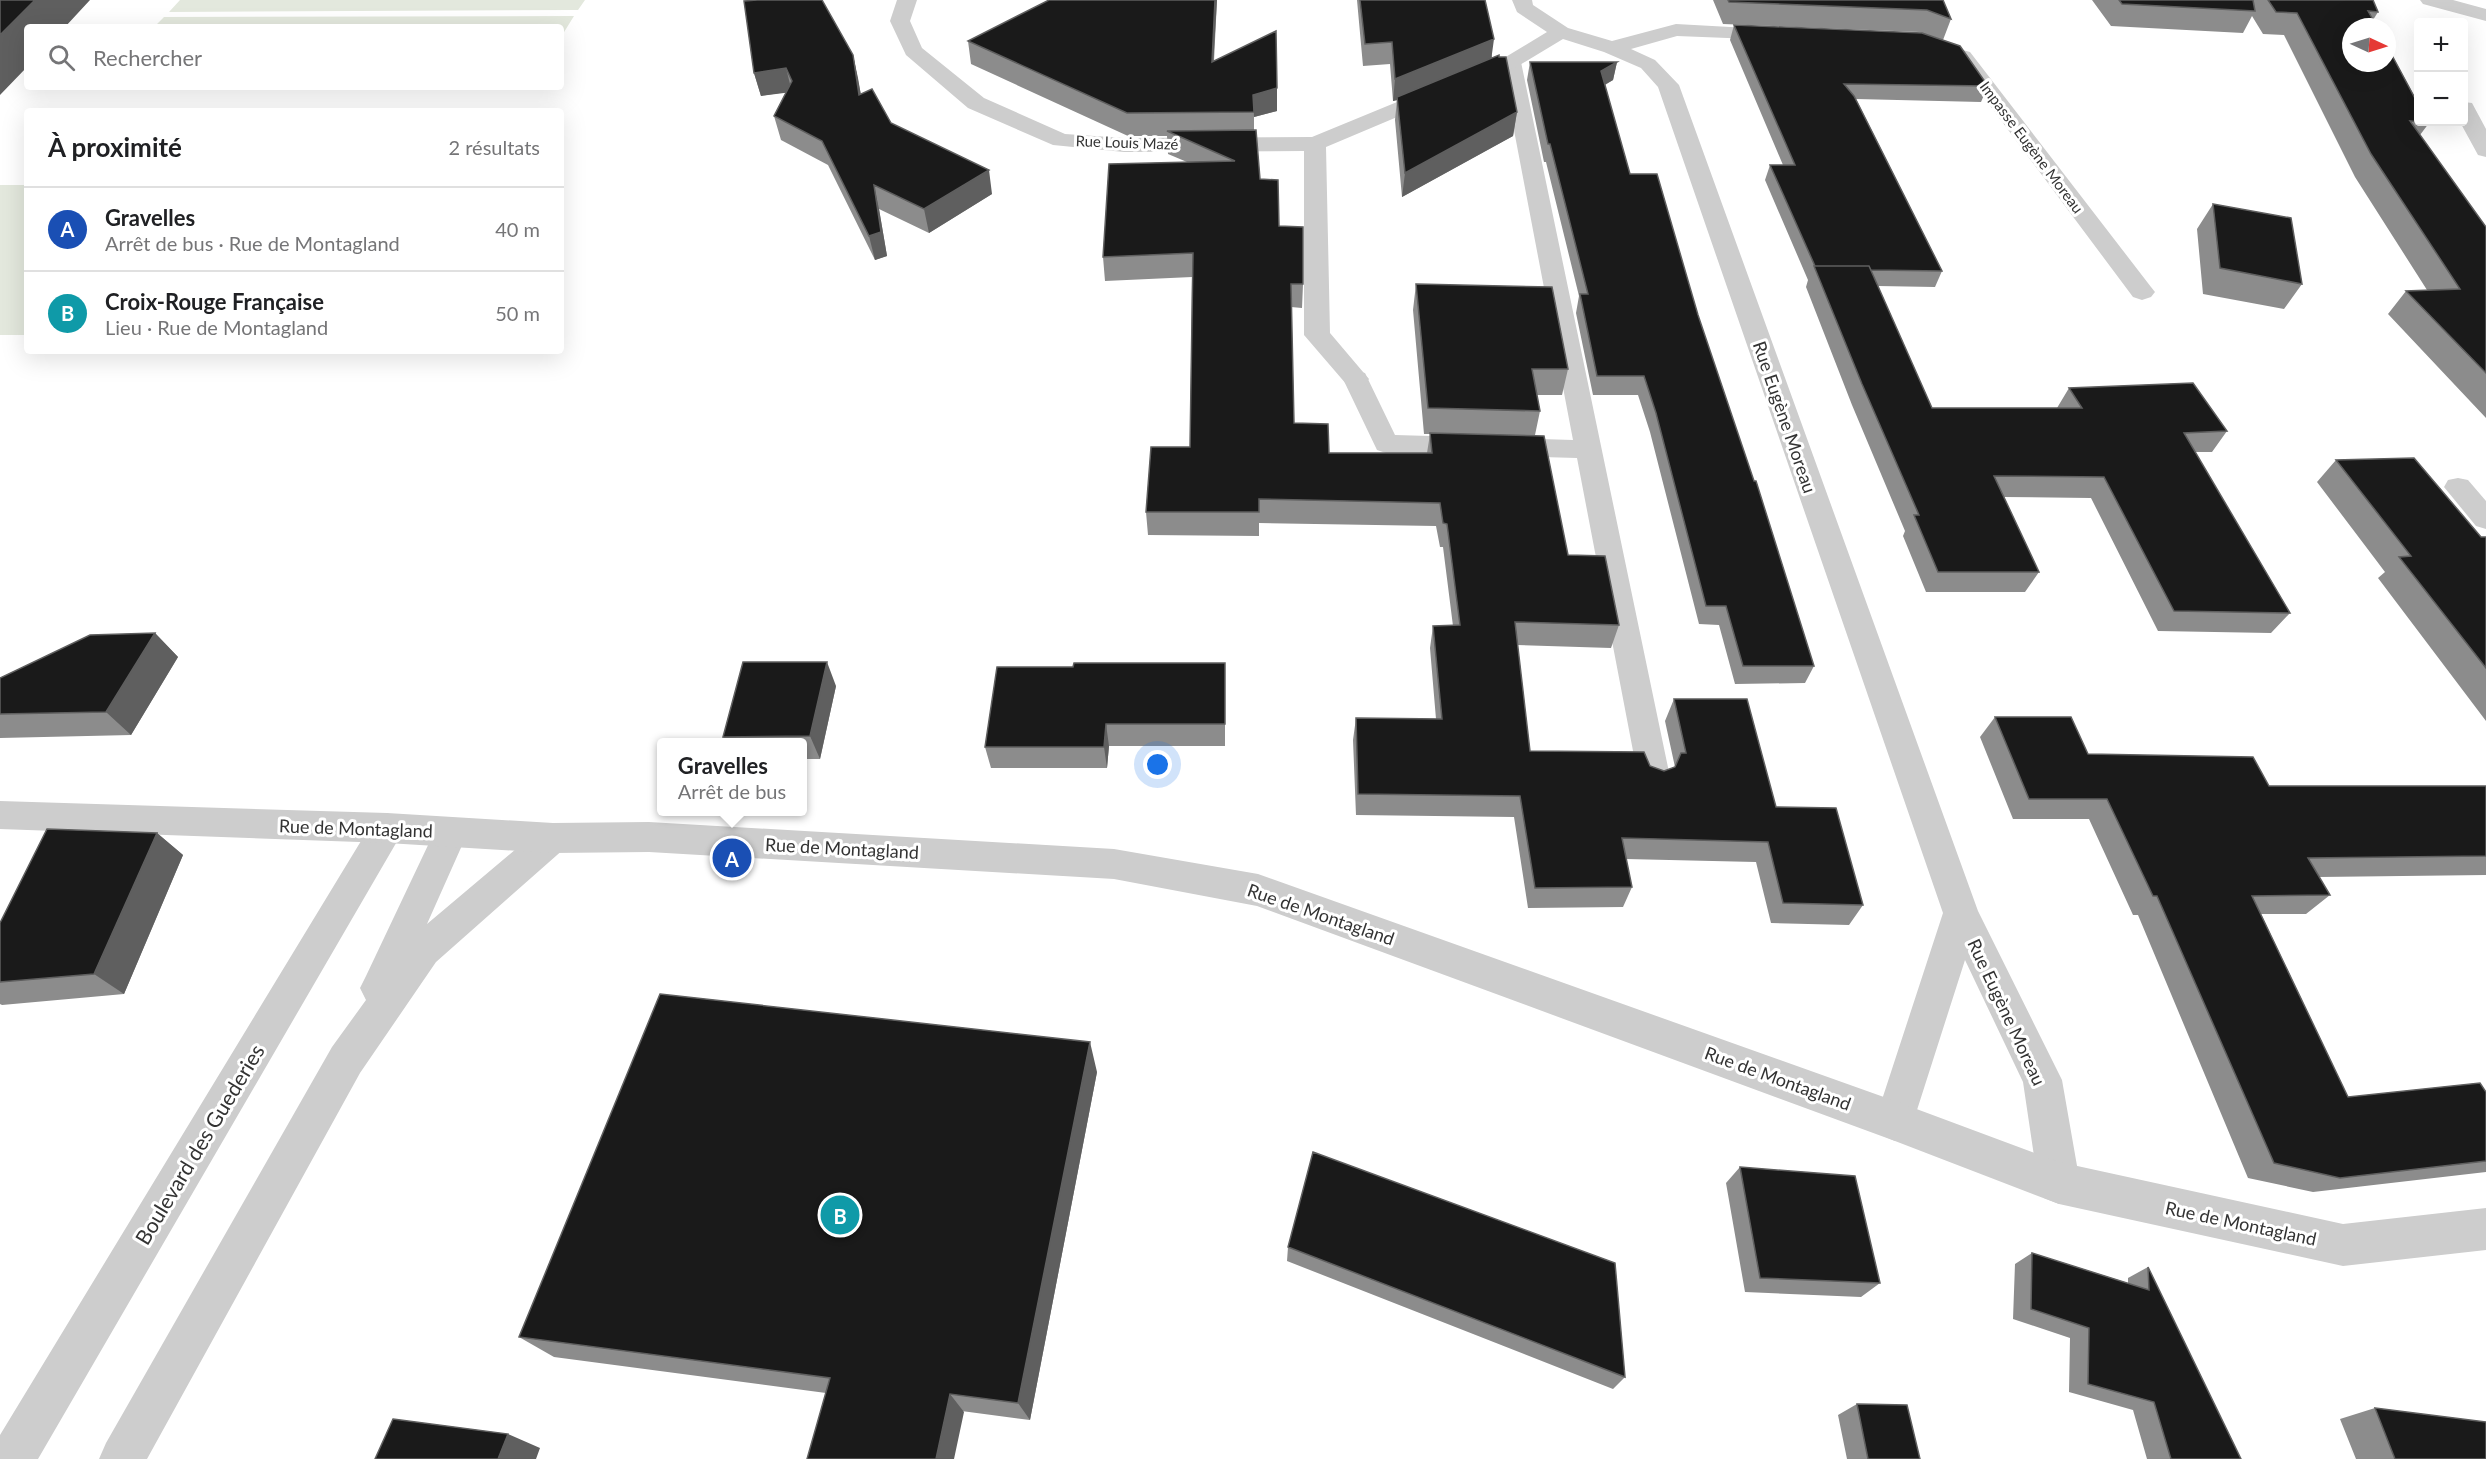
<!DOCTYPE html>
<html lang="fr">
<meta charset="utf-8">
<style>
:root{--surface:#fff;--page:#f6f6f6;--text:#202124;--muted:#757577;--line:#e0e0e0;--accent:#d34b5d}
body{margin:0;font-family:Lato,sans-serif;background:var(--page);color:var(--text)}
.controls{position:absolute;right:18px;top:18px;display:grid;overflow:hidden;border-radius:6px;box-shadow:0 6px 24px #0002}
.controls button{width:54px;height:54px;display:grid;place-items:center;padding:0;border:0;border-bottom:2px solid var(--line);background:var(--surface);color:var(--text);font:30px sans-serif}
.compass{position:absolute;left:2342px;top:18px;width:54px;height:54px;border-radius:50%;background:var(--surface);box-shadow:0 6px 24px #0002;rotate:94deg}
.you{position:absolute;left:1158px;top:765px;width:21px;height:21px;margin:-15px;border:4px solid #fff;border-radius:50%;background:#1a73e8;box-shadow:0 0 0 9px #1a73e833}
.badge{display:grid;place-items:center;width:39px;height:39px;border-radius:50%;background:var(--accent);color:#fff;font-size:20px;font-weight:700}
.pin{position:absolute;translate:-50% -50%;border:3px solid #fff;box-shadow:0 2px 6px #0006}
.popup{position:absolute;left:657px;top:738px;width:150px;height:78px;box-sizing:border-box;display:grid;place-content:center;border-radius:6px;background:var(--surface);filter:drop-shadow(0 2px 4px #0005);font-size:20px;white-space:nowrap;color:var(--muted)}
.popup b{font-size:22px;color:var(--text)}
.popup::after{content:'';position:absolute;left:50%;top:100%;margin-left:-12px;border:12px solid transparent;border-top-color:var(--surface)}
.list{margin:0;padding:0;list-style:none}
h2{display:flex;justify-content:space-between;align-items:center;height:78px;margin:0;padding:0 24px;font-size:26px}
h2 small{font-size:20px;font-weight:400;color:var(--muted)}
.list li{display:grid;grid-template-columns:39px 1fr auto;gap:18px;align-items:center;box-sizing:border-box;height:84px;padding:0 24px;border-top:2px solid var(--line)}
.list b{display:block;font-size:22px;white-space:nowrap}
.list p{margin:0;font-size:20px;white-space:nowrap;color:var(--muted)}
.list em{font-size:20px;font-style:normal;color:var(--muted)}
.icon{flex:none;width:33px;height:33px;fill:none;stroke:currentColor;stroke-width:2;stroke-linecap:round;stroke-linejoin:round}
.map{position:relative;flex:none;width:2486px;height:1459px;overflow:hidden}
.search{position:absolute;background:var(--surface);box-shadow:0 6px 24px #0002;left:24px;top:24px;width:540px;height:66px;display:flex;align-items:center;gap:15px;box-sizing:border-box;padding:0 21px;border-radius:6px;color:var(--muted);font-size:22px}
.panel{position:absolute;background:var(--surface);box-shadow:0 6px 24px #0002;left:24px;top:108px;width:540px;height:246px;border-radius:6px}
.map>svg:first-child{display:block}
.green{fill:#e3e8dd}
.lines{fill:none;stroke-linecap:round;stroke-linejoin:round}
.service{fill:#cdcdcd;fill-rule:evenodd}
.minor{fill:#cdcdcd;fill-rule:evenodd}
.tertiary{fill:#cdcdcd;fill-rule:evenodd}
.wall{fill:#8c8c8c}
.shaded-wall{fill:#5f5f5f}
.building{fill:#1a1a1a;stroke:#5f5f5f;stroke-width:1.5}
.labels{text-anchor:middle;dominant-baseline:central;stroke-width:6;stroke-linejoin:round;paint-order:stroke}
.far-street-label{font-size:15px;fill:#333;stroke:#fff}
.street-label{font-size:18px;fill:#333;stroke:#fff}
.near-street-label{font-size:21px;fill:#333;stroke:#fff}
</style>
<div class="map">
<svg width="2486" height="1459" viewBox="0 0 2486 1459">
<rect width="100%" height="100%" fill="#fff"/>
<path class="green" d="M180 0H585L578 10 169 12Z
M574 16 561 37V27H154L164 17Z
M0 185H27V335H0Z"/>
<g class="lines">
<path class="service" d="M1511 56 1518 58 1521 62 1670 777 1665 786 1654 790 1643 786 1638 777 1577 458 1386 453 1377 450 1343 379 1347 373 1356 371 1365 373 1395 435 1573 440 1501 62 1504 58Z
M2458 478 2468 480 2486 501V529L2476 526 2444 487 2448 480Z"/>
<path class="minor" d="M897 0H917L910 21 922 48 984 98 1065 134 1124 138 1312 137 1504 58 1547 32 1517 12 1512 0H1532L1533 5 1568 28 1612 41 1676 24 1785 30 1788 34 1785 38 1778 40 1677 36 1631 49 1655 60 1679 85 1978 911 2062 1080 2080 1183 2074 1198 2059 1204 2044 1198 2038 1183 2023 1082 1965 960 1909 1135 1895 1141 1881 1135 1875 1121 1943 913 1658 87 1641 68 1604 52 1563 39 1518 66 1326 147 1330 333 1369 379 1365 385 1356 388 1347 385 1304 335V151L1124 152 1053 145 968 108 906 55 890 21Z
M2420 0H2453L2486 9V21L2423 4Z
M1959 49 1970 52 2151 287 2155 292 2151 297 2142 300 2133 297 1956 60 1952 59 1949 55 1952 51Z
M2464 102 2472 103 2486 129V157L2478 155 2460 122H2464Z
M387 813 399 818 404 828 399 838 38 1459H0V1435L375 818Z
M451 817 463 822 468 832 427 924 541 828 553 823 565 828 570 838 565 848 436 962 360 1073 147 1459H99L106 1443 332 1047 366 1000 360 988 366 976 439 822Z"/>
<path class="tertiary" d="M0 801 387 813 553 823 649 822 1114 849 1258 874 1895 1101 2059 1162 2343 1224 2486 1208V1250L2343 1266 2059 1204 1895 1141 1257 906 1114 879 649 852 553 853 387 843 0 829Z"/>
</g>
<path class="wall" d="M1049 0H1217L1214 61 1277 88V111L1254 117V130L1260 179 1303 284 1302 308 1291 307 1294 423 1329 453H1427L1430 434H1424L1413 310 1416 284 1568 369 1562 395H1537L1540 411 1535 435 1568 555 1619 625 1611 648 1517 645 1530 751 1650 766 1664 771 1675 767 1665 721 1674 699 1776 807 1863 905 1849 925 1771 923 1756 862 1626 859 1632 887 1623 907 1528 908 1514 817 1356 815 1353 740 1356 718 1436 719 1430 648 1433 626H1453L1443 547H1440L1436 526 1259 523V536L1148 535 1146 512 1190 447 1192 277 1105 281 1103 257 1187 162 1168 154 1167 136H1128L971 64 968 41Z
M1357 0H1485L1492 58 1517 112 1513 136 1402 197 1395 120 1397 100 1393 101 1390 64 1363 66Z
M1713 0H1943L1951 19 1943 40 1919 32 1723 24Z
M2092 0H2373L2378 12 2373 20 2429 123 2420 135 2486 227V418L2388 314 2406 291 2427 290 2355 177 2284 35 2263 34 2252 16 2243 33 2111 26Z
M1734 25 1988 86 1981 102 1856 99 1942 271 1935 287 1878 286 1932 408H2057L2069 388 2227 431 2212 452H2195L2290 613 2271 633 2158 631 2091 498 2004 497 2039 572 2025 592H1926L1903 536 1905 531 1852 405 1806 287 1808 280 1765 180 1770 165H1783L1730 40Z
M853 55 861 95 891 123 992 194 929 233 879 209 887 256 875 260 828 165 781 140 774 116 786 92 761 96 754 73Z
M1530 62H1617L1613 80 1605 85 1630 174 1698 315 1814 666 1805 683 1735 684 1719 625 1699 624 1650 432 1638 395H1593L1576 313 1579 296 1546 162H1544L1527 80Z
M2213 204 2302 284 2284 309 2203 294 2197 229Z
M2336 460 2481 537H2486V721L2378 578 2385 572 2317 482Z
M155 633 178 657 131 735 0 738V678Z
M1225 663V746H1109L1107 768H991L985 747 1073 667Z
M836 686 820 759H802V742H726L723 737Z
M1995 717 2088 754 2269 786H2486V875L2319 877 2330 895 2306 914H2261L2348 1097 2486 1092V1172L2313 1192 2248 1178 2138 915H2133L2089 819H2013L1980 737Z
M157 833 183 855 124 994 2 1005 0 1004V923Z
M1097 1072 1030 1420 554 1357 519 1337Z
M1740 1167 1880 1283 1861 1297 1745 1292 1726 1183Z
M1288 1247 1625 1377 1613 1389 1287 1261Z
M2032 1253 2128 1283V1278L2148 1267 2241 1459H2147L2133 1410 2069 1392 2070 1338 2013 1319 2015 1264Z
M1857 1404 1920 1459H1847L1838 1415Z
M2375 1408 2486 1459H2356L2340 1419Z"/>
<path class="shaded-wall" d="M35 0H90L65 27H27V67L0 95V35Z
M1215 0H1217L1212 84V62Z
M1494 39 1491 61 1397 97V100L1393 101 1395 79Z
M853 55 858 78 865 119 859 95Z
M1617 62 1613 80 1597 89 1601 71Z
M786 68 792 92 761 96 754 73Z
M1277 88V111L1254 117 1253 95Z
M1517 112 1513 136 1402 197 1405 173Z
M989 170 992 194 929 233 924 209Z
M874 185 879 209 887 256 875 260 869 236Z
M155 633 178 657 131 735 106 712Z
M827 662 836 686 820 759 810 736Z
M1106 724 1109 746 1107 768 1104 747Z
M157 833 183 855 124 994 94 974Z
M1090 1042 1097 1072 1030 1420 1018 1403Z
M950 1394 964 1412 954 1459H936Z
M508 1434 540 1448 536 1459H498Z"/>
<path class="building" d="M0 0H35L0 35Z
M757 0H822L853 55 859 95 872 89 891 123 989 170 924 209 874 185 881 232 869 236 822 141 774 116 792 81 786 68 754 73 744 1Z
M1049 0H1215L1212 62 1276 31 1277 88 1253 95 1254 112 1127 113 968 41Z
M1360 0H1485L1494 39 1395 79 1392 42 1365 44Z
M1728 0H1943L1951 19 1927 10 1729 2Z
M2119 0H2253L2255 11 2122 4Z
M2268 0H2373L2378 12 2368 11 2377 27H2351V63H2387V46L2418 104V122H2428L2429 123 2410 121 2486 227V373L2406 291 2460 289 2371 154 2297 13 2276 12Z
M1734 25 1922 33 1960 46 1988 86 1844 84 1854 96 1942 271 1871 270 1869 266H1815L1770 165H1795Z
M1499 55V57H1506L1517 112 1405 173 1397 97Z
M1530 62H1617L1601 71 1630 174H1657L1698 315 1754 481H1756L1814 666H1743L1726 606H1706L1656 413 1644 376H1597L1580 294H1588L1550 144H1548Z
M1256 130 1260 179 1278 180 1279 226 1303 227V284H1291L1294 423 1328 424 1329 453H1432L1430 433 1544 436 1568 555 1605 556 1619 625 1515 622 1530 751 1644 752 1650 766 1664 771 1675 767 1681 753H1686L1674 699H1747L1776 807 1836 808 1863 905 1783 903 1768 842 1622 838 1632 887 1535 888 1520 796 1358 794 1356 718 1442 719 1433 626 1460 625 1447 524 1443 523 1440 503 1259 499V512H1146L1151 447H1190L1193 253 1103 257 1109 164 1235 161 1167 131Z
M2213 204 2291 218 2302 284 2220 268Z
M1814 266H1869L1932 408H2082L2069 388 2193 383 2227 431 2184 433 2290 613 2174 611 2104 477 1994 476 2039 572H1938L1914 515H1919L1862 384Z
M1416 284 1552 287 1568 369H1532L1540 411 1428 408Z
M2414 458 2481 537H2486V668L2399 557 2411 556 2336 460Z
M155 633 106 712 0 714V678L90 635Z
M743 662H827L810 736 723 737Z
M1074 663H1225V724H1106L1104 747H985L997 667H1073Z
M1995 717H2071L2088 754 2253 757 2269 786H2486V856L2308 858 2330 895 2252 896 2348 1097 2480 1083 2486 1092V1161L2340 1178 2274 1163 2157 896H2153L2107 799H2029Z
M47 829 157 833 94 974 0 982V923Z
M660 994 1090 1042 1018 1403 950 1394 936 1459H807L830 1378 519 1337Z
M1313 1152 1615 1263 1625 1377 1288 1247Z
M1740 1167 1855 1176 1880 1283 1760 1278Z
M2032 1253 2149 1290 2148 1267 2241 1459H2171L2154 1402 2088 1384 2089 1328 2031 1309Z
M1857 1404 1907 1405 1920 1459H1868Z
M2375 1408 2486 1422V1459H2395Z
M393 1419 508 1434 498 1459H375Z"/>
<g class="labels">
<g class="far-street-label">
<text transform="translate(1127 142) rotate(2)">Rue Louis Mazé</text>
<text transform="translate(2032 147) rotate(53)">Impasse Eugène Moreau</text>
</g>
<g class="street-label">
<text transform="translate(1785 417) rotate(71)">Rue Eugène Moreau</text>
<text transform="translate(356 828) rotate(2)">Rue de Montagland</text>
<text transform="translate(842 848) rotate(3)">Rue de Montagland</text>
<text transform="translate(1321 914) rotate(19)">Rue de Montagland</text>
<text transform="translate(2007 1012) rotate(65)">Rue Eugène Moreau</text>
<text transform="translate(1778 1078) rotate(20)">Rue de Montagland</text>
<text transform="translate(2241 1223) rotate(12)">Rue de Montagland</text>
</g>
<g class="near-street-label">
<text transform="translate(199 1144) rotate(-59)">Boulevard des Guederies</text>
</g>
</g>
</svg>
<div class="controls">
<button>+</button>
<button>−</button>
</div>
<svg class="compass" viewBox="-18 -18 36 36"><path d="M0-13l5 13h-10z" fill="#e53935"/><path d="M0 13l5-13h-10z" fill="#757577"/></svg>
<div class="you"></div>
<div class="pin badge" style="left:732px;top:858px;background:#1a4fb4">A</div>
<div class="popup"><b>Gravelles</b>Arrêt de bus</div>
<div class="pin badge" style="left:840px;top:1215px;background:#0f9aa8">B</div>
<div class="search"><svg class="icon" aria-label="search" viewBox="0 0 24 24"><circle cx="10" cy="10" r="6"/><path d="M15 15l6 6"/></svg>Rechercher</div>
<section class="panel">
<h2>À proximité<small>2 résultats</small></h2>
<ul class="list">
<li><span class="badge" style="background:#1a4fb4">A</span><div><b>Gravelles</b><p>Arrêt de bus · Rue de Montagland</p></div><em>40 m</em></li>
<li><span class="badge" style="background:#0f9aa8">B</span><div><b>Croix-Rouge Française</b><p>Lieu · Rue de Montagland</p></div><em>50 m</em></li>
</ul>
</section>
</div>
